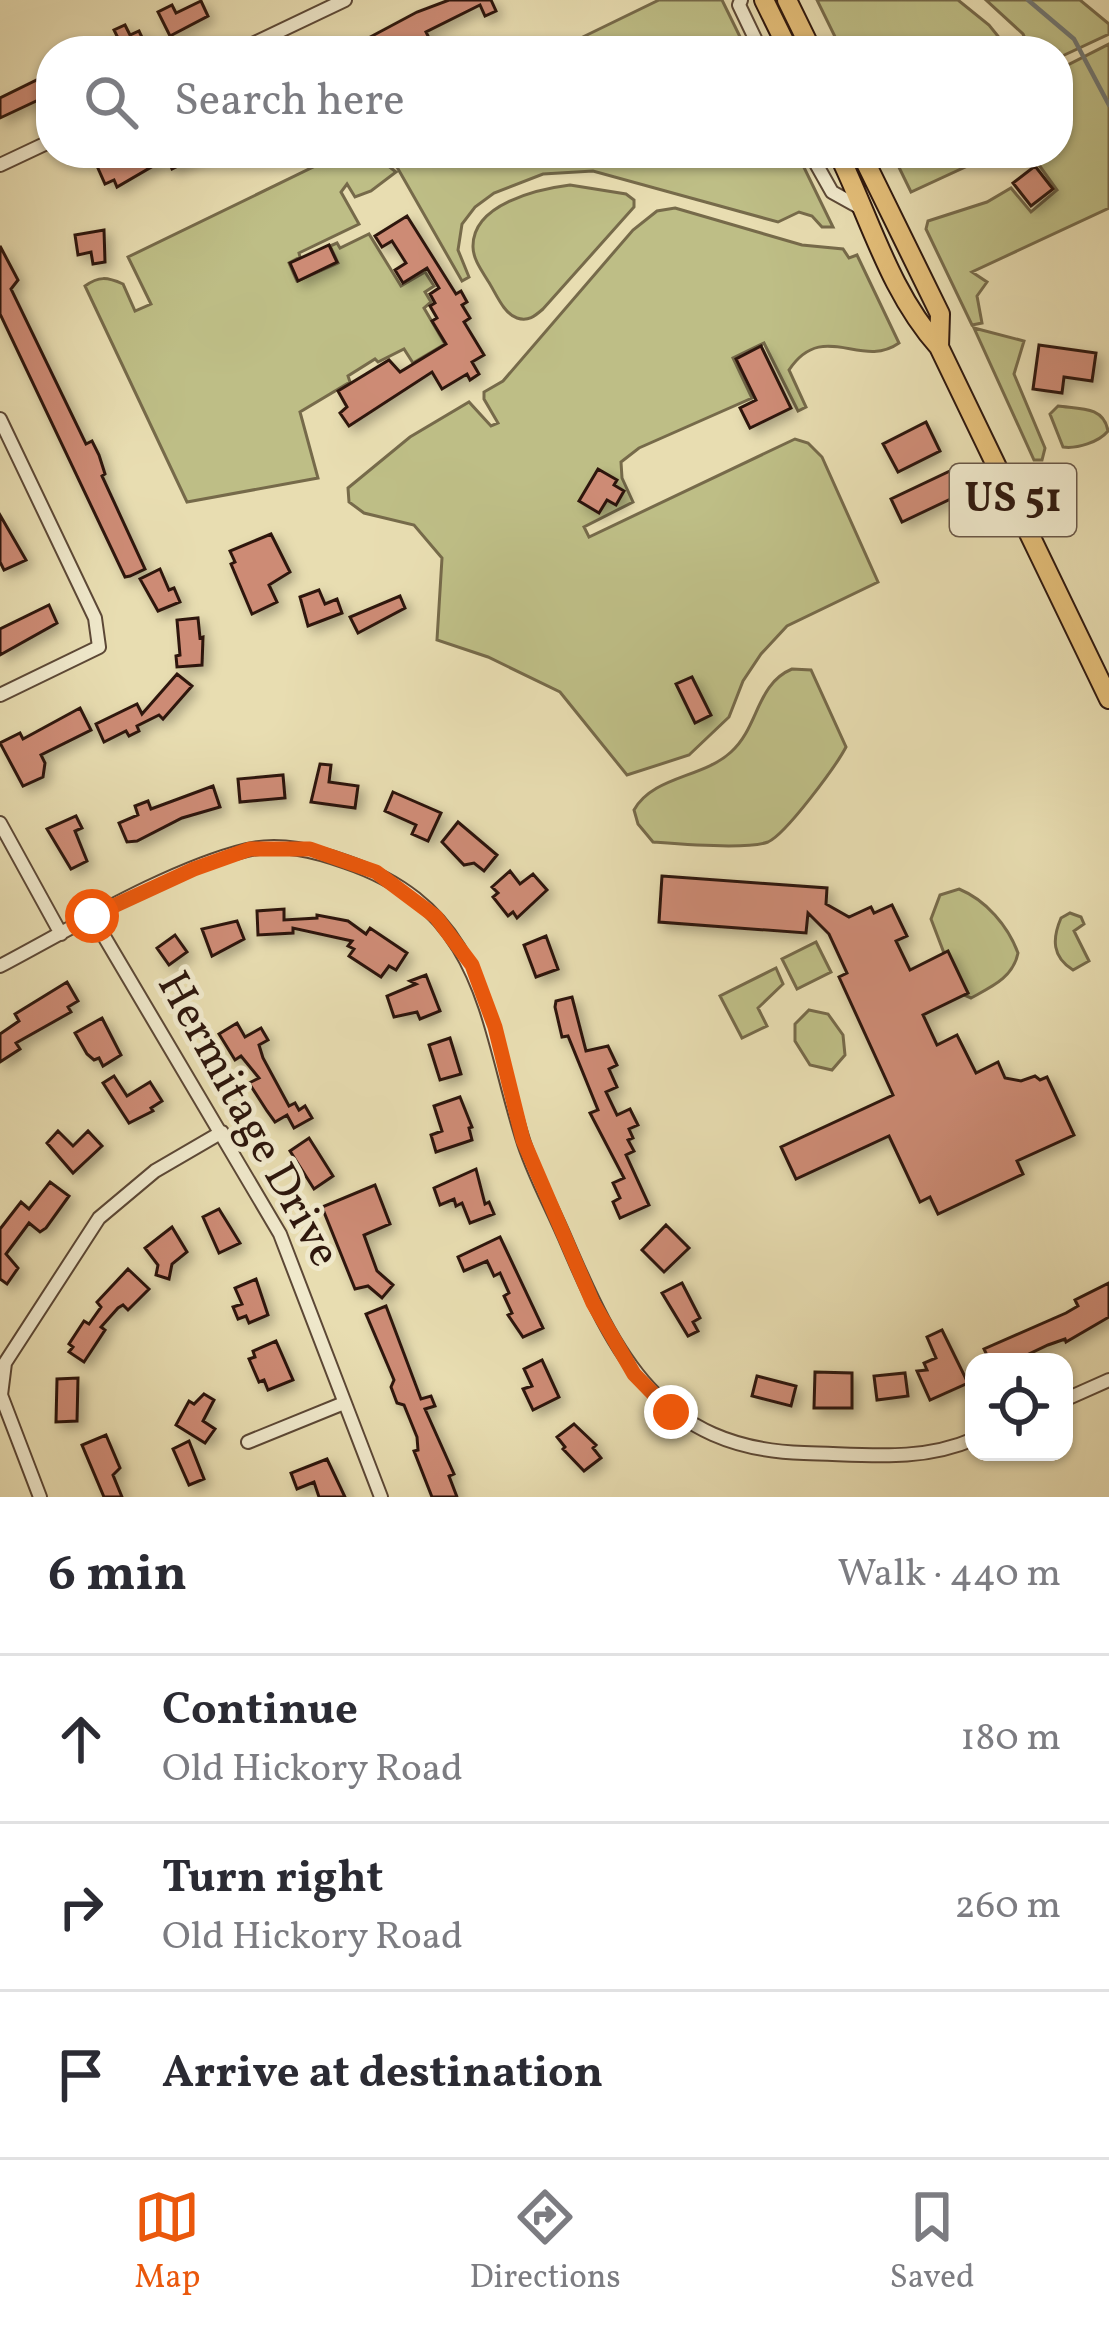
<!DOCTYPE html>
<meta charset="utf-8">
<style>
:root{--surface:#fff;--page:#f2f2f3;--text:#2b2b33;--muted:#7c7c81;--line:#e1e1e2;--accent:#ea580c}
body{margin:0;font-family:Vollkorn,serif;background:var(--page);color:var(--text)}
.controls{position:absolute;right:36px;bottom:36px;display:grid;overflow:hidden;border-radius:24px;box-shadow:0 3px 9px #0004}
.controls button{width:108px;height:108px;display:grid;place-items:center;padding:0;border:0;border-bottom:3px solid var(--line);background:var(--surface);color:var(--text);font:60px sans-serif}
.stop{position:absolute;width:36px;height:36px;margin:-27px;border:9px solid #ea580c;border-radius:50%;background:#fff}
.stop.end{background:#ea580c;border-color:#fff;box-shadow:0 3px 12px #0008}
.list{margin:0;padding:0;list-style:none}
h2{display:flex;justify-content:space-between;align-items:center;height:156px;margin:0;padding:0 48px;font-size:51px}
h2 small{font-size:39px;font-weight:400;color:var(--muted)}
.list li{display:grid;grid-template-columns:78px 1fr auto;gap:36px;align-items:center;box-sizing:border-box;height:168px;padding:0 48px;border-top:3px solid var(--line)}
.list b{display:block;font-size:45px;white-space:nowrap}
.list p{margin:0;font-size:39px;white-space:nowrap;color:var(--muted)}
.list em{font-size:39px;font-style:normal;color:var(--muted)}
.icon{flex:none;width:66px;height:66px;fill:none;stroke:currentColor;stroke-width:2;stroke-linecap:round;stroke-linejoin:round}
.map{position:relative;flex:none;width:1109px;height:1497px;overflow:hidden}
.search{position:absolute;background:var(--surface);box-shadow:0 3px 9px #0004;left:36px;right:36px;top:36px;height:132px;display:flex;align-items:center;gap:30px;box-sizing:border-box;padding:0 42px;border-radius:48px;color:var(--muted);font-size:45px}
.sheet{height:660px;background:var(--surface)}
nav{display:flex;justify-content:space-around;align-items:center;box-sizing:border-box;height:168px;border-top:3px solid var(--line);background:var(--surface);font-size:33px;color:var(--muted)}
nav a{display:grid;justify-items:center;gap:6px}
nav .on{color:var(--accent)}
.map>svg:first-child{display:block}
.green{fill:#bebe86;stroke:#766a4a;stroke-width:3}
.lines{fill:none;stroke-linecap:round;stroke-linejoin:round}
.stream{stroke:#717874;stroke-width:4.5}
.building{fill:#cd8b74;stroke:#2e170d;stroke-width:3;filter:url(#shadow)}
.minor-casing{stroke:#5c4836;stroke-width:16}
.primary-casing{stroke:#2e170d;stroke-width:22}
.minor{stroke:#f0e9cc;stroke-width:12}
.primary{stroke:#e4be78;stroke-width:18}
.route{stroke:#ea580c;stroke-width:15}
.labels{text-anchor:middle;dominant-baseline:central;stroke-width:10;stroke-linejoin:round;paint-order:stroke}
.shield{fill:#f0e9cc;stroke:#685646;stroke-width:3}
.shield-label{font-size:42px;font-weight:bold;fill:#2e170d}
.street-label{font-size:45px;fill:#2e170d;stroke:#f0e9cc}
</style>
<div class="map">
<svg width="1109" height="1497" viewBox="0 0 1109 1497">
<defs>
<filter id="shadow"><feDropShadow dx="5.5" dy="5.5" stdDeviation="6" flood-color="#0004"/></filter>
</defs>
<rect width="100%" height="100%" fill="#e8ddb1"/>
<filter id="stains"><feTurbulence type="fractalNoise" baseFrequency=".00167" numOctaves="4"/><feColorMatrix values="0 0 0 0 .2 0 0 0 0 .09 0 0 0 0 .02 0 0 0 .5 -.17"/></filter>
<radialGradient id="worn" r=".72"><stop offset=".6" stop-color="#630" stop-opacity="0"/><stop offset="1" stop-color="#630" stop-opacity=".3"/></radialGradient>
<path class="green" d="M659 0H722L747 51H554Z
M817 0H958L989 25 1010 51H842Z
M986 0H1080L1109 24V34L1058 58V51H1031L1023 34Z
M1109 44V208L972 272 987 282 977 296 982 323 972 325 926 229 928 221 987 202 1011 188 1031 212 1057 190 1039 165 1044 153H1058V70Z
M342 153 351 160 357 153H372L396 172 371 191 355 197 347 184 341 192 359 224 299 253 300 257 289 263 297 281 338 263 330 246 337 243 340 248 369 234 401 286 425 272 434 286 425 292 431 302 424 308 445 344 413 363 404 349 378 362 375 359 348 376 350 382 300 412 318 478 187 502 85 286C99 276 107 277 123 284L135 311 151 304 128 257Z
M389 153H797L833 227H822L812 216 799 212 778 222 593 171 543 174 494 193 475 207 462 224 458 250 469 277 462 281Z
M892 153H983L978 161 911 192Z
M570 185 626 194 634 200V207L543 309C535 316 528 322 517 318 503 313 496 293 488 281 482 271 473 259 473 247 472 204 538 189 570 185Z
M675 208 802 245 843 249 849 258 857 255 899 343C861 370 823 319 789 370L806 407 798 411 764 343 733 358 752 398 639 448 621 462 622 478 633 502 584 527 589 537 795 439 808 443 822 457 878 582 787 626 761 654 743 681 729 717 689 755 627 775 560 692 488 657 437 640 442 558 414 525 364 513 349 502 348 488 410 437 469 402 491 426 498 423 484 399V392L503 381 633 230 657 211Z
M974 328 1024 341 1014 374 1045 448 1042 460H1034Z
M1058 406C1079 409 1104 406 1108 431 1099 442 1077 449 1063 447L1050 414Z
M792 669 811 670 846 747C836 766 786 834 768 842 746 850 678 844 653 842L638 824 634 810C653 776 703 778 731 752 759 727 756 684 792 669Z
M959 889C986 900 1008 926 1018 953 1013 978 991 987 971 998L964 995 968 993 944 953 931 919 940 895Z
M1070 913 1081 917 1084 924 1074 931 1089 961 1073 970C1052 957 1052 939 1061 918Z
M816 942 831 972 797 989 782 959Z
M776 968 783 984 758 1008 767 1026 742 1038 720 996Z
M809 1010 828 1014 843 1035 845 1055 832 1070 810 1065 795 1041V1024Z"/>
<g class="lines">
<path class="stream" d="M1028 0 1074 39 1109 105"/>
</g>
<path class="building" d="M449 0H491L496 11 485 16 480 5 426 32 429 38 401 51H344L417 12Z
M201 1 208 16 170 36 158 12 172 5 176 13Z
M125 25 130 35 139 31 147 48 97 51 119 40 114 30Z
M51 73V94L0 118V98Z
M123 153H204L172 169 167 158 117 187 114 180 105 184 97 166Z
M1035 166 1053 189 1031 206 1013 183Z
M407 216 456 294 461 291 467 302 462 305 470 318 464 322 484 355 472 362 479 374 470 380 467 374 442 389 432 372 349 426 340 413 347 407 338 391 389 360 400 372 446 344 432 321 437 318 430 306 435 303 430 294 439 288 427 268 403 283 395 270 406 263 392 241 382 247 375 236Z
M104 230 105 262 93 264 91 252 78 255 75 235Z
M329 245 337 262 298 281 290 263Z
M0 246 18 280 11 289 86 444 92 441 99 455 105 474 102 476 145 569 130 576 125 577 0 314Z
M1039 345 1096 353 1092 381 1064 377 1062 393 1033 389Z
M761 346 791 408 750 428 740 408 756 400 736 359Z
M926 422 940 451 898 472 883 444Z
M598 469 617 480 614 485 624 491 616 505 607 500 599 513 579 501Z
M950 471 961 494 902 522 891 499Z
M0 515 26 560 4 570 0 562Z
M271 534 290 572 269 585 277 602 252 614 231 564 235 562 230 551Z
M160 569 169 590 174 588 180 602 158 611 140 579Z
M319 590 325 604 337 599 342 613 308 626 300 597Z
M400 596 405 608 358 633 350 617Z
M49 605 57 623 0 655V629Z
M198 618 200 638 203 637 202 665 177 667 176 656 180 655 177 620Z
M177 674 192 686 163 719 159 715 137 726 139 731 129 736 126 731 104 742 96 724 137 704 142 714Z
M692 677 711 715 695 723 676 684Z
M80 708 91 730 41 755 45 763 43 777 23 786 0 743 20 733 23 739Z
M320 764 331 765 329 782 358 786 355 808 311 802Z
M283 775 285 798 240 802 238 779Z
M213 786 220 807 182 818 137 841 127 842 119 823 138 815 135 806 148 801 151 809Z
M393 792 441 813 428 841 412 834 416 825 385 811Z
M76 816 82 828 75 831 87 861 71 869 47 829Z
M458 822 497 855 484 871 474 863 464 865 442 842Z
M510 871 520 884 533 874 547 890 517 918 513 912 508 916 493 897 498 893 492 887Z
M662 876 827 888 826 904 849 917 871 907 874 913 892 905 907 936 896 941 910 970 948 951 968 993 923 1015 937 1045 957 1035 976 1073 998 1062 1005 1078 1021 1081 1035 1076 1040 1080 1047 1077 1074 1135 1017 1161 1023 1174 938 1214 930 1197 920 1202 889 1136 796 1179 781 1147 893 1095 839 977 847 973 829 934 808 913 806 933 659 922Z
M284 909V920L317 918V915L348 921 366 934 370 928 407 953 396 970 389 966 381 977 349 956 354 949 348 946 352 941 293 928V933L258 935 257 911Z
M237 921 244 939 212 956 202 929Z
M175 935 187 952 169 965 157 948Z
M546 936 558 969 536 977 524 945Z
M426 975 440 1011 420 1019 417 1012 394 1017 387 996 416 984 410 981Z
M67 982 78 1001 68 1007 71 1012 16 1043 20 1049 0 1062V1034L19 1021 15 1014Z
M572 997 586 1051 608 1046 617 1065 609 1069 617 1087 606 1092 617 1115 630 1109 638 1125 629 1129 633 1138 628 1140 634 1151 626 1155 649 1205 620 1218 613 1202 620 1198 613 1183 624 1178 590 1113 598 1110 568 1036 562 1037 555 1007 556 1001Z
M102 1018 121 1055 103 1066 99 1058 94 1060 87 1054 75 1033Z
M237 1023 245 1037 261 1028 268 1040 259 1045 263 1058 289 1106 295 1103 299 1110 305 1106 312 1118 294 1128 287 1115 275 1122 267 1111 249 1083 259 1078 241 1056 235 1060 219 1034Z
M450 1038 461 1074 440 1080 429 1045Z
M114 1076 127 1096 150 1082 162 1101 151 1108 153 1111 129 1123 103 1083Z
M460 1097 472 1127 469 1128 472 1140 436 1152 431 1135 442 1131 434 1106Z
M58 1131 73 1146 88 1131 102 1146 73 1173 47 1143Z
M309 1138 333 1176 314 1189 290 1151Z
M476 1169 485 1204 489 1202 494 1214 470 1223 462 1203 456 1206 454 1199 440 1205 434 1188Z
M50 1182 69 1196 46 1228 40 1232 29 1223 6 1254 18 1268 7 1284 0 1279V1229L21 1202 29 1209Z
M375 1185 390 1224 364 1235 377 1271 393 1285 382 1298 368 1286 355 1289 322 1207Z
M219 1209 240 1243 219 1253 203 1217Z
M666 1225 689 1248 664 1272 642 1250Z
M172 1227 187 1252 172 1264 169 1279 156 1275 158 1265 145 1248Z
M500 1237 543 1328 523 1337 508 1315 512 1313 504 1296 509 1293 500 1273 494 1276 487 1261 464 1271 458 1257Z
M128 1269 149 1289 128 1310 123 1305 118 1308 101 1327 105 1330 84 1362 69 1352 73 1347 69 1344 84 1321 89 1324 101 1307 97 1302Z
M256 1279 268 1315 249 1323 246 1316 238 1319 233 1307 242 1304 235 1288Z
M682 1283 700 1318 693 1322 698 1331 688 1336 662 1293Z
M1109 1283V1317L1066 1342 1065 1339 1048 1345 1012 1362H990L984 1349 1066 1313 1078 1306 1075 1300Z
M386 1306 421 1399 431 1396 435 1406 425 1409 454 1474 449 1476 457 1497H432L414 1451 418 1450 417 1437 404 1405 397 1403 391 1387 394 1380 366 1314Z
M942 1330 968 1383 930 1400 917 1371 927 1370 924 1363 936 1358 927 1337Z
M276 1341 293 1380 268 1390 264 1380 259 1382 249 1359 255 1357 253 1351Z
M542 1360 559 1397 533 1410 523 1389 532 1386 524 1369Z
M815 1372 852 1373V1408H814Z
M905 1373 908 1396 877 1400 874 1376Z
M757 1376 796 1386 791 1406 752 1396Z
M78 1378 77 1421 56 1422 57 1379Z
M204 1394 214 1400 203 1421 215 1429 205 1443 176 1425 189 1401 194 1404Z
M574 1424 596 1445 593 1448 601 1458 584 1471 563 1449 565 1447 557 1437Z
M106 1435 120 1468 113 1475 122 1497H104L82 1445Z
M189 1441 204 1479 189 1485 173 1449Z
M327 1459 345 1497H319L314 1482 297 1489 291 1473Z"/>
<g class="lines">
<defs>
<path id="minor" d="M741 0 739 5 761 51
M238 51 345 0
M810 153 832 192 859 207
M0 165 51 141
M0 419 95 618 99 647 0 695
M0 823 61 934
M92 916 280 1234 381 1497
M0 966C72 928 169 869 247 850 280 842 315 851 346 862 484 909 485 1018 522 1137 532 1171 551 1205 565 1238 615 1355 660 1449 804 1453 862 1454 919 1463 974 1439
M1064 1400 1109 1380
M248 1442 344 1403
M40 1497 1 1395 5 1363 99 1218 155 1171 222 1132"/>
<path id="primary" d="M764 0 789 51
M787 0 812 51
M838 153C870 218 889 291 939 347L1109 699
M861 153 940 314 939 347"/>
</defs>
<use href="#minor" class="minor-casing"/>
<use href="#primary" class="primary-casing"/>
<use href="#minor" class="minor"/>
<use href="#primary" class="primary"/>
</g>
<g class="lines">
<path class="route" d="M92 916 194 869 250 849H310L376 872 436 917 472 965 495 1027 523 1140 593 1303 634 1374 671 1412"/>
</g>
<g class="labels">
<rect class="shield" x="950" y="464" width="126" height="72" rx="9"/>
<g class="shield-label">
<text x="1013" y="500">US 51</text>
</g>
<g class="street-label">
<text transform="translate(247 1120) rotate(61)">Hermitage Drive</text>
</g>
</g>
<rect width="100%" height="100%" filter="url(#stains)"/>
<rect width="100%" height="100%" fill="url(#worn)"/>
</svg>
<div class="controls">
<button><svg class="icon" aria-label="locate" viewBox="0 0 24 24"><circle cx="12" cy="12" r="6"/><path d="M12 2v4M12 18v4M2 12h4M18 12h4"/></svg></button>
</div>
<div class="stop" style="left:92px;top:916px"></div>
<div class="stop end" style="left:671px;top:1412px"></div>
<div class="search"><svg class="icon" aria-label="search" viewBox="0 0 24 24"><circle cx="10" cy="10" r="6"/><path d="M15 15l6 6"/></svg>Search here</div>
</div>
<section class="sheet">
<h2>6 min<small>Walk · 440 m</small></h2>
<ul class="list">
<li><svg class="icon" aria-label="ahead" viewBox="0 0 24 24"><path d="M12 20V5M6 11l6-6 6 6"/></svg><div><b>Continue</b><p>Old Hickory Road</p></div><em>180 m</em></li>
<li><svg class="icon" aria-label="right" viewBox="0 0 24 24"><path d="M7 20v-9h11M14 6l5 5-5 5"/></svg><div><b>Turn right</b><p>Old Hickory Road</p></div><em>260 m</em></li>
<li><svg class="icon" aria-label="arrive" viewBox="0 0 24 24"><path d="M6 21V4h12l-3 4 3 4H6"/></svg><div><b>Arrive at destination</b></div></li>
</ul>
</section>
<nav>
<a class="on"><svg class="icon" aria-label="map" viewBox="0 0 24 24"><path d="M3 6l6-2 6 2 6-2v14l-6 2-6-2-6 2zM9 4v14M15 6v14"/></svg>Map</a>
<a><svg class="icon" aria-label="directions" viewBox="0 0 24 24"><path d="M12 3l9 9-9 9-9-9zM9 14v-3h6M13 9l2 2-2 2"/></svg>Directions</a>
<a><svg class="icon" aria-label="saved" viewBox="0 0 24 24"><path d="M7 4h10v16l-5-4-5 4z"/></svg>Saved</a>
</nav>
